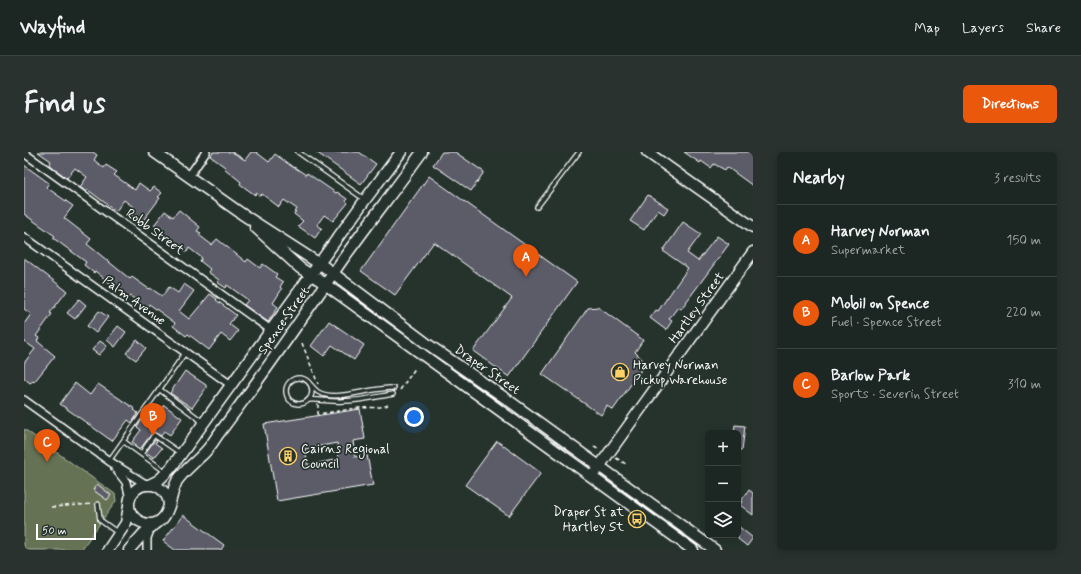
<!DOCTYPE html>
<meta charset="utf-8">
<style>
:root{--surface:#1c2622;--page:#29322f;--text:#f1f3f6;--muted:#a0a5a5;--line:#3a4340;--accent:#ea580c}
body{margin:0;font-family:Mynerve,sans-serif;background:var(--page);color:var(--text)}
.controls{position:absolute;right:12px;bottom:12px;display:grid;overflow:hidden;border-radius:6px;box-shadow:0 2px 10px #0003}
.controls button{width:36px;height:36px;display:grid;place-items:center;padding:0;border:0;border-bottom:1px solid var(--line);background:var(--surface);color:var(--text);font:20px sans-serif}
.scale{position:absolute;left:12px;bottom:10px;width:60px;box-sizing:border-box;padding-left:4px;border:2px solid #fff;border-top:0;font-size:11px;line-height:14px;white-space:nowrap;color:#fff;-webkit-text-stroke:3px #26332d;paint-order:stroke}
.you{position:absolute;left:390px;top:265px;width:14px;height:14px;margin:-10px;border:3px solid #fff;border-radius:50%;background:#1a73e8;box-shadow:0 0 0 6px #1a73e833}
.badge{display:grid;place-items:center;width:26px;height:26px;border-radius:50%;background:var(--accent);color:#fff;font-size:13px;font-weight:700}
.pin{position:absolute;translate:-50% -33px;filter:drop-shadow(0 1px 2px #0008)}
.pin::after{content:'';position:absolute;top:21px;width:14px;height:12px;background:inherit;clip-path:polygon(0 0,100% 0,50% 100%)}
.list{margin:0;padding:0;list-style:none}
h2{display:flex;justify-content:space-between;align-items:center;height:52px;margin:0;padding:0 16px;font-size:17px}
h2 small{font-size:13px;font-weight:400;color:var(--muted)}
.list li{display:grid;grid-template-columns:26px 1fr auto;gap:12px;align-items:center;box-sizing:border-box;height:72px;padding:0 16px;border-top:1px solid var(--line)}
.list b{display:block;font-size:15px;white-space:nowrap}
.list p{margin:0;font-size:13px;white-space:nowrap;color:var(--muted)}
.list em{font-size:13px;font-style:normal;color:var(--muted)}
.icon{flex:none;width:22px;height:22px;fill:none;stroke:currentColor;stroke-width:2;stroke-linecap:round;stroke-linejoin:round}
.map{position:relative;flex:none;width:729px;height:398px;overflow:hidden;border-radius:6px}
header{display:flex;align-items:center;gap:24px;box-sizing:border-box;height:56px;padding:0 20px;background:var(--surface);border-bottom:1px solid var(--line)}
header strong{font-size:19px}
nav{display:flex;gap:22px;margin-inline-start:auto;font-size:14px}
.intro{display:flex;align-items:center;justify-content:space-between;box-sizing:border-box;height:96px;padding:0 24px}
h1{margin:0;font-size:28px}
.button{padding:10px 18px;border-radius:6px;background:var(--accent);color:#fff;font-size:14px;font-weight:700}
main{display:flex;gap:24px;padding:0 24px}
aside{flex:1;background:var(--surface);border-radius:6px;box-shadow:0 2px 10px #0003}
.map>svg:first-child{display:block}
.green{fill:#657253;stroke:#b2b8a9}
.building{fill:#5b5c69;stroke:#fff;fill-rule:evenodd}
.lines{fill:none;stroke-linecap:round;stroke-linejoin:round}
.lane-casing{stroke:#fff;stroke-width:6}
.street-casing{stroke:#fff;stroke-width:10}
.secondary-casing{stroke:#fff;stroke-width:13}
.path{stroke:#fff;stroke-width:1.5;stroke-dasharray:4 3;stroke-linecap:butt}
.lane{stroke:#26332d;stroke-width:3.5}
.street{stroke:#26332d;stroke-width:7}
.secondary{stroke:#26332d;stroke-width:10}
.labels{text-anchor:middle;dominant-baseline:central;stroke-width:3.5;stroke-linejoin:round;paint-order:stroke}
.street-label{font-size:13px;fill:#fff;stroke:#26332d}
.poi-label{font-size:13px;fill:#fff;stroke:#26332d;text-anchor:start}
</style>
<header>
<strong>Wayfind</strong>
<nav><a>Map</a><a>Layers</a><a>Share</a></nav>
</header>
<div class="intro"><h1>Find us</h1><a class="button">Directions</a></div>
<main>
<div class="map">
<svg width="729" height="398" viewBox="0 0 729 398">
<rect width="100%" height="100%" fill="#26332d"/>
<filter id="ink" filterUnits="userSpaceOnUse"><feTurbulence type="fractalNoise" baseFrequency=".025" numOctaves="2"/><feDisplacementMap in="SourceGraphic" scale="8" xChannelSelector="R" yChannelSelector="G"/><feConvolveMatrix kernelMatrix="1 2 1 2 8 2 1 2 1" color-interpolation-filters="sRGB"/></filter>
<g filter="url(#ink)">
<path class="green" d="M0 277 91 342 92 349 57 398H0Z"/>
<path class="building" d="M14 0H69L73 3 70 8 80 16 82 13 93 20 90 23 111 38 115 31 126 39 130 35 138 41 134 45 136 46 118 70 107 63 112 57 100 48 92 59 64 38 62 40 56 35 63 25 51 16 43 26 25 13 27 9Z
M189 0H208L221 8 227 0H232L245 10 251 2 270 16V15L282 23 283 21 312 41 313 40 323 47 322 49 324 51 309 69 300 63 293 73 298 76 291 86 274 74 279 69 270 62 273 57 260 48 255 55 238 42 236 44 232 41 231 43 216 32 217 30 200 16 201 15 186 4Z
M292 0H335L352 12 337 32Z
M418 0H431L460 20 447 39 409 13Z
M660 0H729V34L703 15 701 18 690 12 687 16 677 9 676 11Z
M0 13 25 31 22 35 49 54 40 66 67 87 63 92 106 127 108 125 125 137 126 136 138 144 145 135 154 141 160 132 170 139 155 159 165 167 186 142 193 147 192 148 212 163 205 172 214 179 206 189 197 182 185 198 164 182 162 184 149 174 151 171 125 152 123 156 106 144 104 146 71 119 70 121 60 113 62 110 29 86 31 84 0 62Z
M405 24 553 130 485 225 449 199 488 146 410 90 371 143 337 119Z
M624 43 644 56 640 62 634 58 620 78 606 69Z
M155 58 176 75 173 79 177 81 175 83 188 93 193 87 222 110 224 107 236 116 239 112 253 122 251 125 259 130 256 135 258 137 249 151 254 155 244 170 220 153 224 148 203 133 202 136 193 130 195 128 184 120 186 117 176 109 178 106 165 96 163 100 145 87 144 88 139 84 140 83 137 81 138 79 130 73 141 59 149 65Z
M659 70 677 82 663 101 674 109 693 84 705 92 657 157 654 155 645 167 648 169 642 178 626 166 632 158 634 159 664 116 639 99Z
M0 106 43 139 26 161 28 162 12 184 15 186 13 189 31 204 10 230 9 229 6 231 0 226V211L11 197 0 189V172L7 162 0 157Z
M55 147 62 153 51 167 43 161Z
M574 155 619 188 611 200 622 211 589 258 583 254 577 263 518 222 564 156Z
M75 159 84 165 72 181 63 174Z
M305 169 340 193 330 208 308 193 300 204 287 194Z
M94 174 102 180 91 195 83 188Z
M113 188 122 196 112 208 102 201Z
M76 189 83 194 75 203 68 198Z
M161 219 182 233V236L168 256 146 241Z
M51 231 66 243 74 232 111 257 110 258 114 261 108 271 104 268 88 289 36 252Z
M140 253 158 266 146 283 140 279 137 284 129 280 117 296 108 290 117 278 113 275 120 265 125 269 134 257 137 259Z
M336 257 341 287 329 289 331 305 343 303 349 333 253 349 240 272ZM313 291 315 307 284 313 281 297Z
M711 273 721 274 718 298H714V281H710Z
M131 288 133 289 131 291 138 296 130 306 122 300Z
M473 289 517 321 485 364 441 333Z
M73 332 87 343 83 348 69 338Z
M725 338 729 341V363L716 353 718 350 717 349Z
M159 363 200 393 197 398H151L139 389Z
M714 374 729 386 723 394 714 387Z"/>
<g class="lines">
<defs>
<path id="lane" d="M274 0 340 47
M513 55 555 0
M262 239a13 13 0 1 1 26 0a13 13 0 1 1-26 0Z
M287 233C289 235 291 238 294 240 313 251 350 234 370 236
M135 237 179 270
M284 248C296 247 307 250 319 249 336 249 352 245 369 242
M99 289 142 320
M117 302 130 283 156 301
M85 309 161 201
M74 352 76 368 94 381"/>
<path id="street" d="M0 1 247 178
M165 24 182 0
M0 85 207 233
M0 248 85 309 123 333
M91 316 102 330 106 347
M123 398V386L126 378"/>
<path id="secondary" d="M130 0 218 62 302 116 402 191 484 248 691 398
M623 0 729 75
M231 75 276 116 294 127 669 398
M572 319 729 100
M125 333 135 328 147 316 341 48 377 0
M145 353C143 327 108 326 105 351 104 369 127 379 139 366 147 357 147 340 153 329 159 320 168 313 176 305 183 299 188 292 193 284 237 226 278 166 319 107 345 71 372 36 398 0
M84 398 102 371 105 354
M105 398 119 382 132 371"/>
</defs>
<use href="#lane" class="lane-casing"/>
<use href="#street" class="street-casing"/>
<use href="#secondary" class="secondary-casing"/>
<path class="path" d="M278 191 294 232
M376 238 392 215
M294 252V262C308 260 321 258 335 256 345 255 356 257 366 252
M570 295 576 298
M592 306 602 312
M27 355 68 352"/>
<use href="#lane" class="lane"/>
<use href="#street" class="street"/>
<use href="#secondary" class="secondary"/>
</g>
</g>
<defs>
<symbol id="shop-ring" viewBox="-11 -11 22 22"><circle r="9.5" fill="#26332d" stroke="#ffd166" stroke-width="1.5"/><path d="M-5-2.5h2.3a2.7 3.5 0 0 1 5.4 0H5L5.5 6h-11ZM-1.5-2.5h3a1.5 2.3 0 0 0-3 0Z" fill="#ffd166"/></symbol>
<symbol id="building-ring" viewBox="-11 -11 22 22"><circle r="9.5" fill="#26332d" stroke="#ffd166" stroke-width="1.5"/><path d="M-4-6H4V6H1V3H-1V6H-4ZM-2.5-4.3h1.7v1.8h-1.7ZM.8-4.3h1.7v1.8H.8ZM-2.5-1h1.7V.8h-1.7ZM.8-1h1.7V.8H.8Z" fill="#ffd166"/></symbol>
<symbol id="bus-ring" viewBox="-11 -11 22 22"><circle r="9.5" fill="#26332d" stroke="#ffd166" stroke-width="1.5"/><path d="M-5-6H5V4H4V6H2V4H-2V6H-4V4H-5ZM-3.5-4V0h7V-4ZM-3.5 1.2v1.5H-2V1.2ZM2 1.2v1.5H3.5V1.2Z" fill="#ffd166"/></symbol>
</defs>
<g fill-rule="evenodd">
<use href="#shop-ring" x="586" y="210" width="20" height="20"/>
<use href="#building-ring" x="254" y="294" width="20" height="20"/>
<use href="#bus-ring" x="603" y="357" width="20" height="20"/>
</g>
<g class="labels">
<g class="street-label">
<text transform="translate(131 80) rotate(36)">Robb Street</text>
<text transform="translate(110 149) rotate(36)">Palm Avenue</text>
<text transform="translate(673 156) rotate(-54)">Hartley Street</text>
<text transform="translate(260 169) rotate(-55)">Spence Street</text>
<text transform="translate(463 218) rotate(35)">Draper Street</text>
</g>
<g class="poi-label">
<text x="609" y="213">Harvey Norman<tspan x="609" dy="15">Pickup Warehouse</tspan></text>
<text x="277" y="297">Cairns Regional<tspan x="277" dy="15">Council</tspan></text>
<text x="600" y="360" text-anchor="end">Draper St at<tspan x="600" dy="15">Hartley St</tspan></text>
</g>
</g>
</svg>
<div class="controls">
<button>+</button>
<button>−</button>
<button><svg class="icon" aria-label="layers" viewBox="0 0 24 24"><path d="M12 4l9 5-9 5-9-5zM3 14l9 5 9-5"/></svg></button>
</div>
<div class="scale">50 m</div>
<div class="you"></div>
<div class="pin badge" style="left:502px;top:125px">A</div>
<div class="pin badge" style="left:129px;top:284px">B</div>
<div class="pin badge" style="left:23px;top:310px">C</div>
</div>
<aside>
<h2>Nearby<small>3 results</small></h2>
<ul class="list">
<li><span class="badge">A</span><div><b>Harvey Norman</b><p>Supermarket</p></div><em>150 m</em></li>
<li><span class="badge">B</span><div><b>Mobil on Spence</b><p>Fuel · Spence Street</p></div><em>220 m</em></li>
<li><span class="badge">C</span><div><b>Barlow Park</b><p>Sports · Severin Street</p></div><em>310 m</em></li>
</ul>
</aside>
</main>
